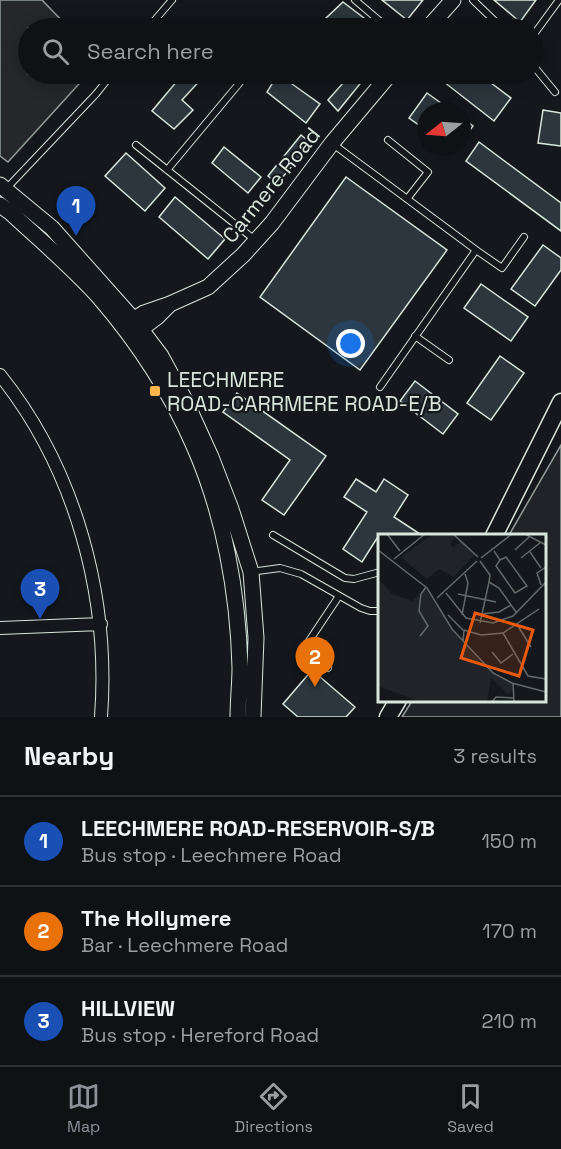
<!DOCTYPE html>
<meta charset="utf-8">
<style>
:root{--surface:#0f1215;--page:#181b1e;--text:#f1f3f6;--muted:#9b9ea0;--line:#2f3234;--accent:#8c9099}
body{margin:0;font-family:"Space Grotesk",sans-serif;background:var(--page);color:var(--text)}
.compass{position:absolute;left:417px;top:102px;width:54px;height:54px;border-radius:50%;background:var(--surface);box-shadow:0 3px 15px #0003;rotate:253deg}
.you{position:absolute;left:351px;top:344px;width:21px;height:21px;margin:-15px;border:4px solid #fff;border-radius:50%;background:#1a73e8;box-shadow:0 0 0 9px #1a73e833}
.badge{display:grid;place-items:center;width:39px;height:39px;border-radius:50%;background:var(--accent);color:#fff;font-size:20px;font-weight:700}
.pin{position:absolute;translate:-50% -50px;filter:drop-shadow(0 2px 3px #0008)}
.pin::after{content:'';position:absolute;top:32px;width:21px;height:18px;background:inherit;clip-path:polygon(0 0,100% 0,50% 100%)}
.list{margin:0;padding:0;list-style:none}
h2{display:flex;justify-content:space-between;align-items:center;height:78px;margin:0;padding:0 24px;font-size:26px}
h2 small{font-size:20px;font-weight:400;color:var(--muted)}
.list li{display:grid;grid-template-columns:39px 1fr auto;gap:18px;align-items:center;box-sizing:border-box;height:90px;padding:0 24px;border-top:2px solid var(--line)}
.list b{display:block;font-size:22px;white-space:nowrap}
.list p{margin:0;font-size:20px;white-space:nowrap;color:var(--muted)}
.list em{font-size:20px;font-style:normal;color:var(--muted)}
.icon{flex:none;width:33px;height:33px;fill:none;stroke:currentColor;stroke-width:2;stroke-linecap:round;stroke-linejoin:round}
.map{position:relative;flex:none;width:561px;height:717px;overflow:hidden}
.search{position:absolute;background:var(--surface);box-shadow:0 3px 15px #0003;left:18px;right:18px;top:18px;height:66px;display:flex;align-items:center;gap:15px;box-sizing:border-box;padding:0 21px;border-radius:33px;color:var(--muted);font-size:22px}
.sheet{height:348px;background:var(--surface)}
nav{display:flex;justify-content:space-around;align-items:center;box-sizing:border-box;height:84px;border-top:2px solid var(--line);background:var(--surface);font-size:16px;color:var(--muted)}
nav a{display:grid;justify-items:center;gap:3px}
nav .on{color:var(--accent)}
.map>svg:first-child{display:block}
.green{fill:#202428;stroke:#939e99;stroke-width:1.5}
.parking{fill:#24282b;stroke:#939e99;stroke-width:1.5}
.building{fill:#2c363c;stroke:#d8e6dc;stroke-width:1.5}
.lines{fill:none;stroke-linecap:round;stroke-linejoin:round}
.service-casing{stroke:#d8e6dc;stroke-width:8}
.minor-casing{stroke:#d8e6dc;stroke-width:14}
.tertiary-casing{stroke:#d8e6dc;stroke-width:17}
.secondary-casing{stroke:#d8e6dc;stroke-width:19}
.service{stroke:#14181c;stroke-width:6}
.minor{stroke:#14181c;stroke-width:12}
.tertiary{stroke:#14181c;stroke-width:15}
.secondary{stroke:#14181c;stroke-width:16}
.poi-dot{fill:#ffb74d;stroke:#14181c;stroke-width:2}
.labels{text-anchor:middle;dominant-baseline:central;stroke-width:4.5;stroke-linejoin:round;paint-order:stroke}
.street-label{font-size:21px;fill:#d8e6dc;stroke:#14181c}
.poi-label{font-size:21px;fill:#d8e6dc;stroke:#14181c;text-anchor:start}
.inset-road{fill:none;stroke:#626a69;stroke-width:1.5}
.view{fill:#e8590c;fill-opacity:0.15;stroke:#e8590c;stroke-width:3}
.inset-edge{fill:none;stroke:#d8e6dc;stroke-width:3}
</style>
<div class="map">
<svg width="561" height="717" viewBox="0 0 561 717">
<rect width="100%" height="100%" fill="#14181c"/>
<path class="green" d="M561 445V717H402L412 701 544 700V536L509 535Z"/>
<path class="parking" d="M0 0H42L69 28H28V74H88L8 162 0 156Z"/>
<path class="building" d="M382 0H423L407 20Z
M494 0H536L520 22Z
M343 2 377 28H335L324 20Z
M183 74H206L182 100 193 110 174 129 152 111Z
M278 74 320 104 306 123 267 92Z
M351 74H368L338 111 328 100Z
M437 74H479L511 98 494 121 435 75Z
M427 93 452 111H426V130L409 118Z
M543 110 561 113V146L538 143Z
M462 118 473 126 462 141Z
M301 135 311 143 277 184 268 176Z
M479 142 561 203V231L466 161Z
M224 147 261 177 248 193 212 163Z
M126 153 165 188 145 211 105 176Z
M346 177 447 250 360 370 260 297Z
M175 197 225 239 208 259 159 217Z
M543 245 561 258V270L535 306 511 289Z
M481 284 528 317 511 341 464 308Z
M500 356 524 373 491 420 467 403Z
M415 381 458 414 443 434 400 401Z
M237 393 326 456 284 515 262 500 290 460 223 412Z
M356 479 376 492 384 479 408 495 394 517 423 536 379 535 362 562 343 549 367 512 344 497Z
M312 670 355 707 346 717H298L283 704Z"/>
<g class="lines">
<defs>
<path id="service" d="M355 0 388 28
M473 0 502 28
M148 28 172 0
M532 37 559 0
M532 64 555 92
M324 74H325
M388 140 428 172 407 199
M333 144 476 250 380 387
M136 145 255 240
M167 170 247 74
M6 189 96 94 112 74
M476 250 502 268 524 237
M415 336 449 360
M273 535 345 578 354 579 380 572
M251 572 280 568 301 574 361 608 370 611H380
M328 668 313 657 307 644 339 596"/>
<path id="minor" d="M0 375C76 470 110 597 101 717
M0 628 101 624"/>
<path id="tertiary" d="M428 28 453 0
M0 185 52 228 133 319 161 356 186 402 211 457 231 509 251 572 256 638 253 717
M0 205 11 213C40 240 73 268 99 297 137 341 171 393 194 446 224 514 238 593 240 667 240 684 238 700 238 717
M125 325 144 313 170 304 208 287 243 255 272 223 332 143 390 74
M133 335 157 317 170 304"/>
<path id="secondary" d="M494 536 561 402
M388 717 398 700"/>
</defs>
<use href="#service" class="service-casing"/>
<use href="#minor" class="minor-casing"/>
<use href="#tertiary" class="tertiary-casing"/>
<use href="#secondary" class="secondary-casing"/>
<use href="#service" class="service"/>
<use href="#minor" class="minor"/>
<use href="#tertiary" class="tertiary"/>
<use href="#secondary" class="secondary"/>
</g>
<rect class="poi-dot" x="149" y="385" width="12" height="12" rx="3"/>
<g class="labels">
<g class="street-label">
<text transform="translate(271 185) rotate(-51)">Carmere Road</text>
</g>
<g class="poi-label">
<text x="167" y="379">LEECHMERE<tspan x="167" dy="24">ROAD-CARRMERE ROAD-E/B</tspan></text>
</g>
</g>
<g transform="translate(378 534)">
<rect width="168" height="168" fill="#14181c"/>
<path d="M55 0H75L79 2 72 10 76 14 84 6 97 20 76 43 61 35 49 45 23 23ZM0 45 14 60 35 67 47 54 74 95 107 133 135 150 133 159 129 160 113 143 109 168H43L0 152Z" fill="#202428"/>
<path class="inset-road" d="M9 0 22 17M75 0 100 23M147 0 168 11M0 16 49 54 74 95 115 139 134 149 168 158M137 16 151 3M116 17 122 26 128 23 149 52 137 59 118 32 122 26M152 18 163 34M103 24 134 0M143 24 163 8M16 25 47 0M102 27 112 41 111 48 121 54 138 78M163 51 159 39 168 33M68 59 88 84 115 89 135 82 168 48M80 60 118 68M59 64 99 27M104 80 121 78 133 71M70 81 86 97 85 107M84 81 90 49 87 40M102 89 111 48M140 92 153 113M86 96 103 101 125 99 161 75M125 99 150 142 168 145M42 102 50 92 41 77 43 60 48 53M114 118 123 129 135 120M135 149 136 168M114 168 118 163 135 164"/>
<path class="view" d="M97 79 155 96 141 142 83 124Z"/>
<rect width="168" height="168" class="inset-edge"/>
</g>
</svg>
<svg class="compass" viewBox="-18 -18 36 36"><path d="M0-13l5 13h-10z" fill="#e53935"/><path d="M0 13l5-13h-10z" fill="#9b9ea0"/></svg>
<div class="you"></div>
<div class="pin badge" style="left:76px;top:236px;background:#1a4fb4">1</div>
<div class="pin badge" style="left:315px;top:687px;background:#e8710a">2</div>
<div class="pin badge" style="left:40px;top:619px;background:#1a4fb4">3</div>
<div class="search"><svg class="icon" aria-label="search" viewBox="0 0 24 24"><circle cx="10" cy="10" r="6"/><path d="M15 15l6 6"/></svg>Search here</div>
</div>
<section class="sheet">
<h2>Nearby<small>3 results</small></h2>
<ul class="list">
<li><span class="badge" style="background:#1a4fb4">1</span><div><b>LEECHMERE ROAD-RESERVOIR-S/B</b><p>Bus stop · Leechmere Road</p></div><em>150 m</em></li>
<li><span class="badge" style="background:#e8710a">2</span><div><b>The Hollymere</b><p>Bar · Leechmere Road</p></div><em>170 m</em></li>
<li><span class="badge" style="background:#1a4fb4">3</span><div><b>HILLVIEW</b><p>Bus stop · Hereford Road</p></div><em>210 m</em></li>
</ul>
</section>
<nav>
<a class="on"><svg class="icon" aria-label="map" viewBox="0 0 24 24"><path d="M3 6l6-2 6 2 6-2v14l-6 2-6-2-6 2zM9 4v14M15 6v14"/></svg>Map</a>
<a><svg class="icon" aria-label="directions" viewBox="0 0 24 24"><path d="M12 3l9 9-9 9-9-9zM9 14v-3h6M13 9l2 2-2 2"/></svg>Directions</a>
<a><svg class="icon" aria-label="saved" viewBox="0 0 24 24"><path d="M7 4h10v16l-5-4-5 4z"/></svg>Saved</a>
</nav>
